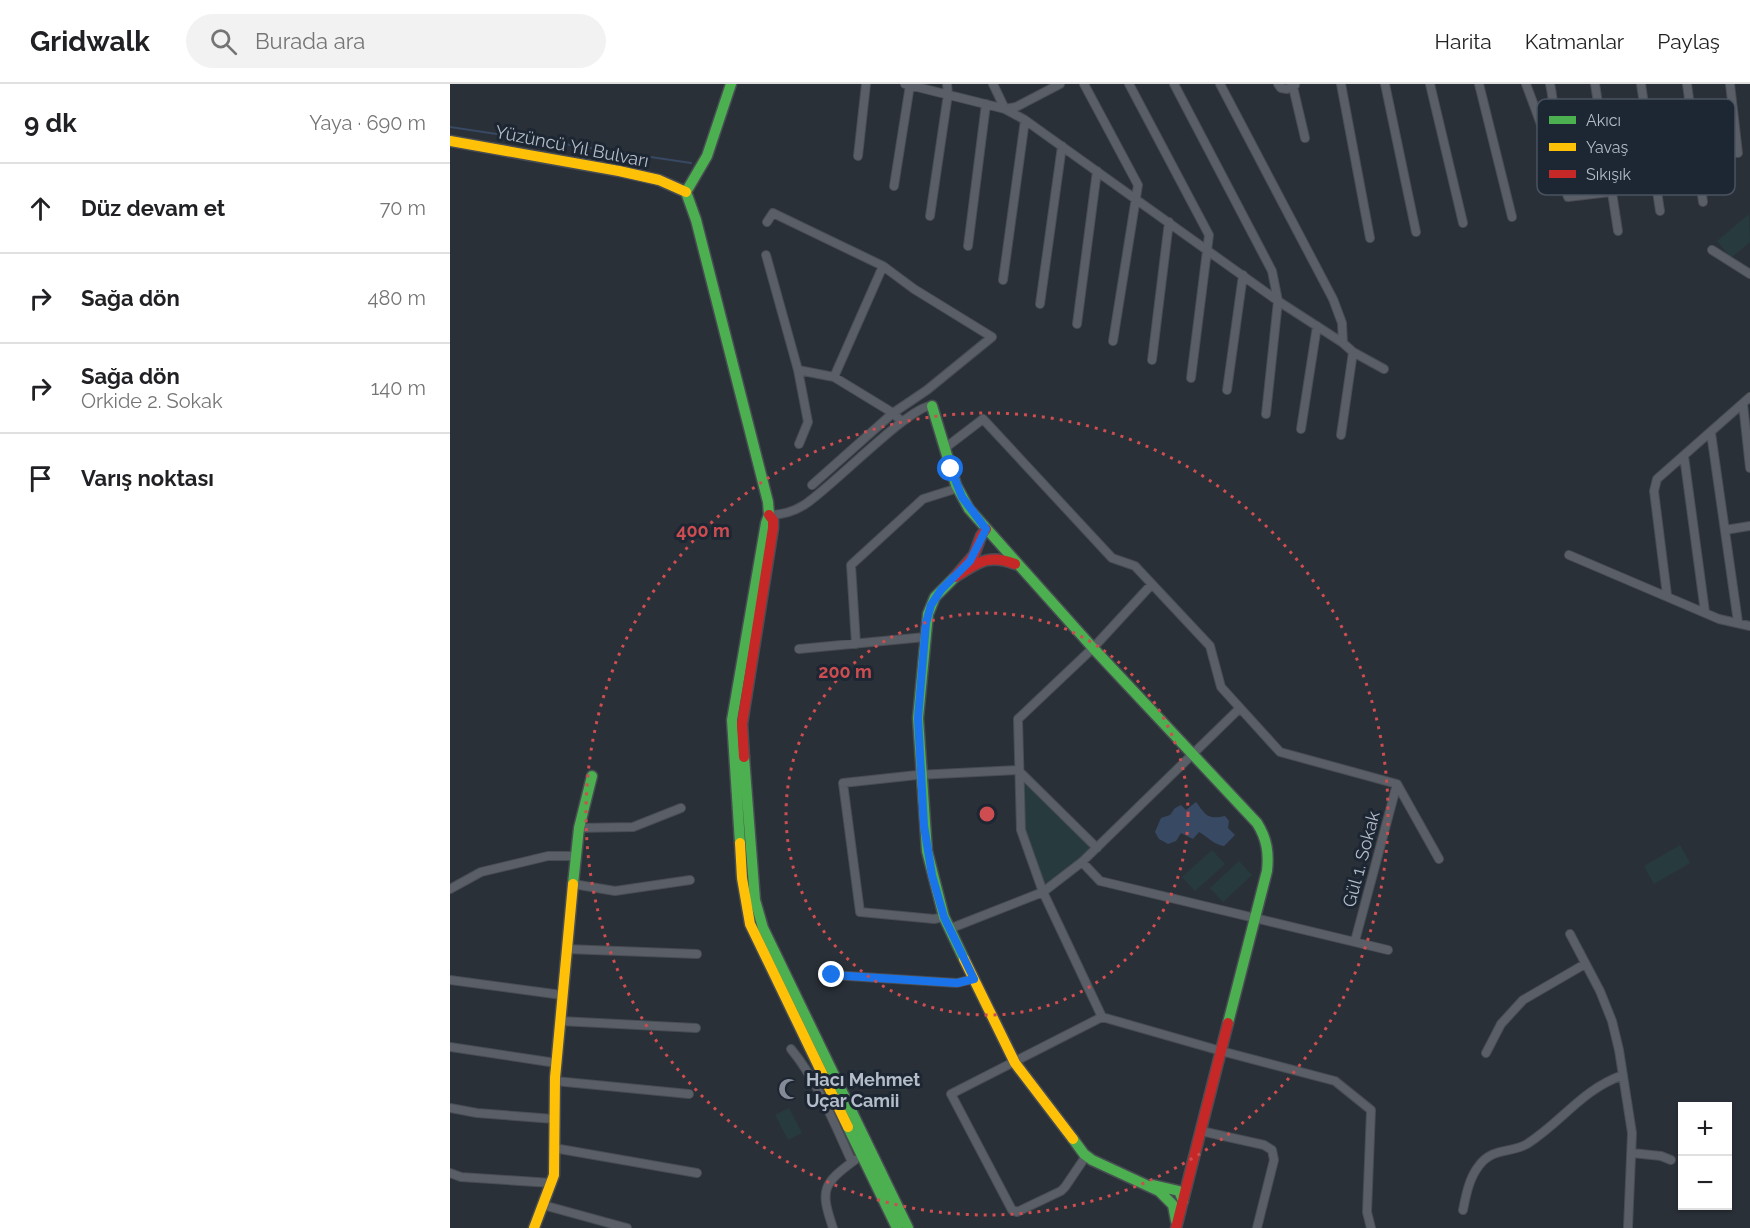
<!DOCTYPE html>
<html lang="tr">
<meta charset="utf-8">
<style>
:root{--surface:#fff;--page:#f2f2f2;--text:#202124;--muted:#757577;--line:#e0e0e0}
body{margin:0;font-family:Raleway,sans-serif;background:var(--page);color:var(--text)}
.controls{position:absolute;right:18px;bottom:18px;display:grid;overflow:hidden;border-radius:0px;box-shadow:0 2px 4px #0004}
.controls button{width:54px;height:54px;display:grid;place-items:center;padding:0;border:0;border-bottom:2px solid var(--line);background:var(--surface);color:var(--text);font:30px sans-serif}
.stop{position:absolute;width:18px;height:18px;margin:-14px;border:4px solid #1a73e8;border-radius:50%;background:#fff}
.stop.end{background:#1a73e8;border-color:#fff;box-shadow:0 2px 6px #0008}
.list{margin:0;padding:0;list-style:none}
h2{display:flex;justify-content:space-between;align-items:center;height:78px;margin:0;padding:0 24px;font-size:26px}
h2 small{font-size:20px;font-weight:400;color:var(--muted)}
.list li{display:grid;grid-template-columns:39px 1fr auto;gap:18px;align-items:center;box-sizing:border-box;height:90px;padding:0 24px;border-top:2px solid var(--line)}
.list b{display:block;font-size:22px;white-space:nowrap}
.list p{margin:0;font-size:20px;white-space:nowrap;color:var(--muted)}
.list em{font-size:20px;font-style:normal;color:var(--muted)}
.icon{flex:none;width:33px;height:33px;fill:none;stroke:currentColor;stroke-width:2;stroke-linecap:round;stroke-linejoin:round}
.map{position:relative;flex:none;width:1300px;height:1144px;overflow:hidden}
header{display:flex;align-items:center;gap:36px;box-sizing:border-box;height:84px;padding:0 30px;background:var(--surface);border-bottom:2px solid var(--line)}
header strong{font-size:28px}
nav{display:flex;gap:33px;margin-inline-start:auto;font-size:21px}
.search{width:420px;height:54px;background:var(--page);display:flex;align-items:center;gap:15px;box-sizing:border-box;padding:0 21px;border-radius:33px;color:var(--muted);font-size:22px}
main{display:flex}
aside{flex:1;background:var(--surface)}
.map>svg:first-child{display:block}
.green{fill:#273a3e}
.water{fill:#384963}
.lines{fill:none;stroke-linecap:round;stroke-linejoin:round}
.stream{stroke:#384963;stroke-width:2}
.street-casing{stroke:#484c53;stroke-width:10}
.fast-casing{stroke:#484c53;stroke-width:13}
.slow-casing{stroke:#484c53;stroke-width:13}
.jam-casing{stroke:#484c53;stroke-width:13}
.street{stroke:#5a5e66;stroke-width:8}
.fast{stroke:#4caf50;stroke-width:10}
.slow{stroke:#ffc107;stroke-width:10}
.jam{stroke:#c62828;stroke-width:10}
.route{stroke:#1a73e8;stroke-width:8}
.ring{fill:none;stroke:#ce4d50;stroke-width:3;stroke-dasharray:3 6}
.labels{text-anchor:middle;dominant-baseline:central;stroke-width:6;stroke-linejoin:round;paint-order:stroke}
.street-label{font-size:18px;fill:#b4bcc9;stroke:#1d2633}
.poi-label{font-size:18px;font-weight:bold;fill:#b4bcc9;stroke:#1d2633;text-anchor:start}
.key{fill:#1d2633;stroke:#4a5360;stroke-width:1.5}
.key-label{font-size:16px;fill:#b4bcc9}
.centre{fill:#ce4d50;stroke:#1d2633;stroke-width:3}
.ring-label{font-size:18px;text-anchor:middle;font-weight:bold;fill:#ce4d50;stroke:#1d2633;stroke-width:6;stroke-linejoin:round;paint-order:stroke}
</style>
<header>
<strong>Gridwalk</strong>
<div class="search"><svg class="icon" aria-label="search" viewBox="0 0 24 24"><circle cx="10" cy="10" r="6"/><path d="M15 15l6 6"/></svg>Burada ara</div>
<nav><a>Harita</a><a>Katmanlar</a><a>Paylaş</a></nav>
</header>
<main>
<aside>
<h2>9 dk<small>Yaya · 690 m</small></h2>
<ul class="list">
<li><svg class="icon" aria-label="ahead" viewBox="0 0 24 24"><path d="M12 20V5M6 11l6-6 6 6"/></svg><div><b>Düz devam et</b></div><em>70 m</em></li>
<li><svg class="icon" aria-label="right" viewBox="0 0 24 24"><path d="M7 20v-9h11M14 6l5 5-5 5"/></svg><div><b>Sağa dön</b></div><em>480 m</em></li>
<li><svg class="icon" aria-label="right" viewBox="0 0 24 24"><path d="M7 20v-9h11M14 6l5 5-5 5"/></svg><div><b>Sağa dön</b><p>Orkide 2. Sokak</p></div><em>140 m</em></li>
<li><svg class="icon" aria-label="arrive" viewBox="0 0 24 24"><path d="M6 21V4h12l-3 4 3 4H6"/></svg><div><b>Varış noktası</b></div></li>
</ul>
</aside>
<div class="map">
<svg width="1300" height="1144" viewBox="0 0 1300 1144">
<rect width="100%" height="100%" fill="#2a3038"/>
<path class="green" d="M1299 130 1300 158 1281 174 1267 157Z
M568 686 647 764 593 808 571 746Z
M1230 761 1240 779 1204 800 1194 782Z
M762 766 775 780 745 807 732 793Z
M789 777 802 791 773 818 760 804Z
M339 1024 352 1049 338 1056 325 1031Z"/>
<path class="water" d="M746 718C756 731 757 736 775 732L779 737 778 744 785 751 774 762C764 761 758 753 749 748L743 755 731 749 726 757 718 760 709 755 705 748 711 734 720 731 725 724 731 721 736 726Z"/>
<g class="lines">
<path class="stream" d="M0 43 241 79"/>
<defs>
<path id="street" d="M455 0 555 25 575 36 828 217 893 259 903 268 934 285
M543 0 555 25 566 23 610 0
M634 0 688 101 663 257
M679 0 759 151 741 294
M724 0 822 187 828 217 816 330
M770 0 883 215 892 239 893 259
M828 0 831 4 837 5 845 1
M891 0 920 154
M935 0 966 148
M980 0 1013 139
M1029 0 1062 133
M1076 0 1118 113 1160 108
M1100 0C1105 21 1104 41 1100 62
M1145 0 1168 147
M1191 0 1210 127
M1237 0 1253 118
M1280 0 1288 69
M843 3 855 54
M408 72 416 0
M444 102 460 1
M480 132 498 10 497 0
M317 138 323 129 433 182 464 205 542 253 477 306 443 329 362 401
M518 162 536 20
M1262 166 1300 190
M316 171 348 286 384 293 443 329 452 338
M553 196 575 36
M590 220 612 62
M627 240 647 87
M702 276 719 138
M348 286 358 338 349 360
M384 293 433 182
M777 306 793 191
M1293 320 1300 384
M851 345 867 242
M1261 349 1288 538
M891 351 903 268
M495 364 533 335 662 474 685 482 760 562 771 603 830 668 947 700 989 775
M1234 372 1255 528
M319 431C331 431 343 428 354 421 379 406 462 319 482 322
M1275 446 1300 442
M1119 471 1269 535 1300 542
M702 500 643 564 568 635 571 746 593 808 652 933 771 967 885 997 921 1026 917 1128 921 1144
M1217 511 1204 407 1207 395 1300 313
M406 560 401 481 473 415 508 404
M349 565 475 553
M129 744 183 743 231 724
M632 778 650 797 938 866
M123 800 165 807 240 796
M0 805 31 788 98 772H126
M494 833 484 835 410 828 393 699 467 691 568 686 647 764
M499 845 593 808 632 778 790 624
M1120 850 1150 907 1162 937 1169 966 1182 1049 1178 1144
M905 857 947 700
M116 865 247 870
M382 891 507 899 523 895
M0 896 112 911
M110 937 246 944
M0 963 106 979
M341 965C368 998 384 1039 402 1078
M1036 969 1051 940 1073 916 1135 880
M105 997 239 1010
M0 1024 27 1029 104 1035
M751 1047 814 1061 822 1066 824 1076 807 1144
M104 1064 247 1089
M1182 1069 1211 1072 1221 1076
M636 1072 615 1103 611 1107 567 1128 562 1126 501 1010 652 933
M0 1089 11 1093 101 1099
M93 1121 177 1144
M1013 1126C1016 1111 1019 1095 1028 1083 1042 1063 1059 1070 1077 1060 1113 1037 1131 1006 1173 991
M383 1144C370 1106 372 1100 405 1076"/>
<path id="fast" d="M236 108 246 136 318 418 319 431 316 439 282 636 290 759
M236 108 257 72 281 0
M482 322 506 401 519 425 643 564 807 739C817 755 819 769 817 787L778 939
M505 493 485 513 478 530 468 634 477 767 494 833 514 875
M294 673 305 816 313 844 458 1144
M123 800 129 744 142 692
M398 1043 447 1144
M623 1055 634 1070 642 1076 709 1107 723 1121 726 1137
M703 1101 729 1107 733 1117"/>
<path id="slow" d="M0 57 169 87 209 96 236 108
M290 759 292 794 300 840 398 1043
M514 875 565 979 623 1055
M84 1144 104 1091 105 994 123 800"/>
<path id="jam" d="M536 445 531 452 524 471 505 493C528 479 538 469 565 480
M294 673 292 640 323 444V436L319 431
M726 1144 778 939"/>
</defs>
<use href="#street" class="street-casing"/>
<use href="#fast" class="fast-casing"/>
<use href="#slow" class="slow-casing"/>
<use href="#jam" class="jam-casing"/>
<use href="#street" class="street"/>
<use href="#fast" class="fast"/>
<use href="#slow" class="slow"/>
<use href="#jam" class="jam"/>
</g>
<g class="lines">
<path class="route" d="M382 891 507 899 524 895 494 833 482 791 474 742 468 634 476 539 481 521 491 506 520 477 536 445 512 413 501 385"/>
</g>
<g class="ring">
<circle cx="537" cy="730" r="201"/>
<circle cx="537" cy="730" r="401"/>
</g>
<defs>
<symbol id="mosque-bare" viewBox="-9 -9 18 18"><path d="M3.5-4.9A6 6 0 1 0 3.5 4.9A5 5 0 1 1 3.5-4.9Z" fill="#848b96" stroke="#1d2633" stroke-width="2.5" paint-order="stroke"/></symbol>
</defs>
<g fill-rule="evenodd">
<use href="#mosque-bare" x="324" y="990" width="30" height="30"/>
</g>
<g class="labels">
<g class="street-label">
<text transform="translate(122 62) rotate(11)">Yüzüncü Yıl Bulvarı</text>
<text transform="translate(911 775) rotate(-75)">Gül 1. Sokak</text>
</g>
<g class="poi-label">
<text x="356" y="995">Hacı Mehmet<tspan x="356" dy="21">Uçar Camii</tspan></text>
</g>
</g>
<rect x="1087" y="15" width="198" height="96" rx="9" class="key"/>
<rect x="1099" y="32" width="27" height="8" fill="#4caf50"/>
<rect x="1099" y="59" width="27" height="8" fill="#ffc107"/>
<rect x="1099" y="86" width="27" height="8" fill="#c62828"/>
<g class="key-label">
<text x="1136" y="42">Akıcı</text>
<text x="1136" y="69">Yavaş</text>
<text x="1136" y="96">Sıkışık</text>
</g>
<circle cx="537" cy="730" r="9" class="centre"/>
<g class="ring-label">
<text x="253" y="453">400 m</text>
<text x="395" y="594">200 m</text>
</g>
</svg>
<div class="controls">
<button>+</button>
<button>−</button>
</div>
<div class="stop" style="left:501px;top:385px"></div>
<div class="stop end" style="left:382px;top:891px"></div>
</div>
</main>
